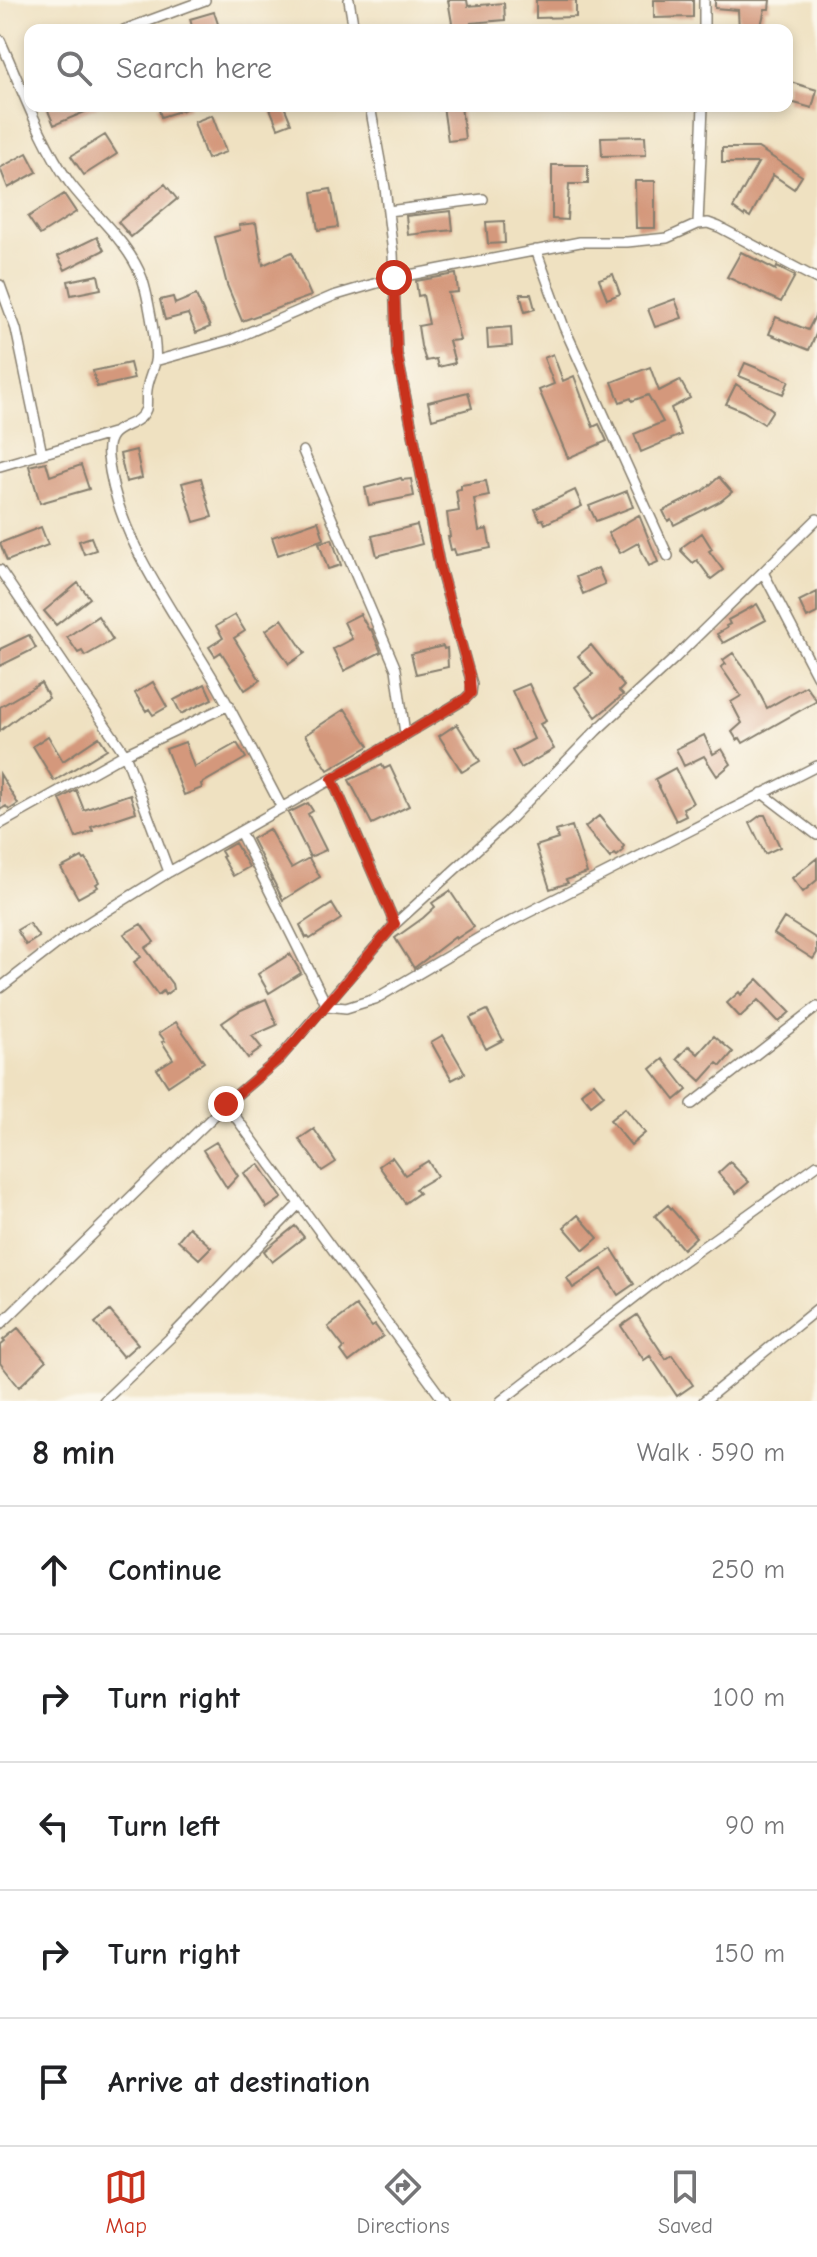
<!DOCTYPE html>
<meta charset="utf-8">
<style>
:root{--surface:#fff;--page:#f6f6f6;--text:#202124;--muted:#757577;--line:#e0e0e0;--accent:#c8321e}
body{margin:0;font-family:"Comic Neue",sans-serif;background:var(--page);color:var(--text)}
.stop{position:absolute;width:24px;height:24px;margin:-18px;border:6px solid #c8321e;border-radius:50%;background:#fff}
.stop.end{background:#c8321e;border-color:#fff;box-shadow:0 2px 8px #0008}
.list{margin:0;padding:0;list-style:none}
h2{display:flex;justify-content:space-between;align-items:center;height:104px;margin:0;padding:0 32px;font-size:34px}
h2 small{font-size:26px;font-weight:400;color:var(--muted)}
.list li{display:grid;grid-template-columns:52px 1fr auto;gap:24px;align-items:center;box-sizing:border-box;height:128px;padding:0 32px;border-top:2px solid var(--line)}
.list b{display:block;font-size:30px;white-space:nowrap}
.list em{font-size:26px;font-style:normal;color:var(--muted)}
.icon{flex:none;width:44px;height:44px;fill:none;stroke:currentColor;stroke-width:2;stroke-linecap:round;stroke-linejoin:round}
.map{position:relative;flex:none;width:817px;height:1401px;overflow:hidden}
.search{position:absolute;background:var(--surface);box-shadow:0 4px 12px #0003;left:24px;right:24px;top:24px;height:88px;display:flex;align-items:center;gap:20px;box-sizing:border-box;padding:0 28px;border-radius:16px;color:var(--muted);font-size:30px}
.sheet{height:744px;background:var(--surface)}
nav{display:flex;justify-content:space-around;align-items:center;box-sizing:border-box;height:112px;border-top:2px solid var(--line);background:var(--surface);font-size:22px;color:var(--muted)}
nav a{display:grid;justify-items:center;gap:4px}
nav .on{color:var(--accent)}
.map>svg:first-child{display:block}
.building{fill:#d4987b}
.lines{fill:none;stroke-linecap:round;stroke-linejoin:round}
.street-casing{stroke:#867e6e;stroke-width:12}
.street{stroke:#fff;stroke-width:9}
.route{stroke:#c8321e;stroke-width:10}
</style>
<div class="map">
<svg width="817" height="1401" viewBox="0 0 817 1401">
<rect width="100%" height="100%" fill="#fbf7ec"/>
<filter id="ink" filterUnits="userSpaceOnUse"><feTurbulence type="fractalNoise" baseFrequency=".0125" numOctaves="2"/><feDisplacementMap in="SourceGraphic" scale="16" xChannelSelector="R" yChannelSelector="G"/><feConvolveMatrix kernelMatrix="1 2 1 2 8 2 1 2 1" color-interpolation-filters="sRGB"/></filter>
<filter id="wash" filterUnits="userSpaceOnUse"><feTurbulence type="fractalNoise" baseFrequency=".006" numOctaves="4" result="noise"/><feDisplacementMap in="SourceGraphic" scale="32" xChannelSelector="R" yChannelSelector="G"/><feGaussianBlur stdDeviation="1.8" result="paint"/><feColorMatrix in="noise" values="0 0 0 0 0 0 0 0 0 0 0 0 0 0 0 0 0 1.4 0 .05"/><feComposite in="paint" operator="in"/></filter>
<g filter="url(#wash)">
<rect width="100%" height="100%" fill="#efe1c1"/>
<g id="blocks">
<path class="building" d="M448 0H467L468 6 504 3 505 20 471 23 472 26 453 29Z
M536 0H576V17L536 18Z
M654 0H693V17L654 18Z
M715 0H770L769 9H765L760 30H739L738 10 715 8Z
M214 12 220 30H193L190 19Z
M787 81 817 90 812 108 787 101Z
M46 106H99L54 125Z
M158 106H189V108L161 117Z
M269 106H284L291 123 278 128Z
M443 106H461L465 139 448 141Z
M212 115 226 152 207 159 194 122Z
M105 135 117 154 84 175 71 156Z
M645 136 646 155 602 156 601 137Z
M722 148H758L802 176 794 189 773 175 750 217 745 214 744 216 733 208 758 163H722Z
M27 153 37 172 8 188 0 168Z
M552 165H588V184H569L567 220 552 219Z
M635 181H655V228H636Z
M165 184 177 199 131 237 118 222Z
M331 189 338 227 318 230 312 192Z
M64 194 76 212 40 235 28 217Z
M451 211 453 230 408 235 406 216Z
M504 221 505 243 488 244 486 222Z
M256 223 263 265 292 252 311 296 242 321 227 285 215 237 240 230 239 225Z
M97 237 104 250 65 270 58 256Z
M741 252 776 270 777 267 795 276 781 302 727 277Z
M456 274 458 292 448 293 460 340 449 341 455 363 438 367 436 359 426 361 421 346 418 326 429 324 423 295 418 296 416 281Z
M613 274 620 294 607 299 599 279Z
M98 275 101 289 71 295 68 281Z
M520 294H531L535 309 525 312Z
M196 295 210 327 196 333 188 314 165 320 160 300 173 297 175 304Z
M675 299 682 318 655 327 648 309Z
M817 312V332L809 350 769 334 776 317 808 330Z
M511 327 512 346 488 348 487 329Z
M553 354 563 381 574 376 593 427 599 424 607 441 568 458 539 390 554 384 544 358Z
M130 363 134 379 97 387 93 371Z
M745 363 789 381 783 394 739 376Z
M650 367 659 391 680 380 690 398 671 408 681 435 641 452 634 434 663 422 648 395 632 401 631 398 620 402 612 382Z
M736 384 773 410 764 424 743 411 726 404Z
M468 392 472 408 432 419 428 402Z
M136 450 142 478 126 482 120 454Z
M46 462 50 476 81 465 89 489 40 503 29 466Z
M719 477 732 492 721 501 674 525 671 519 668 521 663 511 703 491Z
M201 478 212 517 194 522 182 483Z
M401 478 402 480 411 479 414 496 369 505 365 488Z
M486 481 489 496 474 499 479 531 487 529 491 548 456 555 454 549 451 550 448 537H450L447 513 459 511 456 490 461 489V485Z
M575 490 582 506 545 524 543 519 540 520 535 509Z
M627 491 633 507 596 521 589 506Z
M639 515 658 562 649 566 638 543 620 553 608 533Z
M318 521 324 539 278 555 272 537Z
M417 525 422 544 377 556 372 536Z
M41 527 48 545 7 561 0 543Z
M702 533 712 549 709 551 723 570 711 579 697 560 693 563 681 551 682 547Z
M91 537 96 550 84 554 79 541Z
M332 539 341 565 328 569 319 543Z
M598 568 605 584 583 594 576 577Z
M78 583 90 598 56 625 44 611Z
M817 592V613L807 618 799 601Z
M757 604 766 620 723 643 717 634 727 628 726 626 730 624 728 620Z
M360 614 369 630 371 629 381 652 344 671 333 649 352 639 344 622Z
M235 615 245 631 234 638 260 680 245 690 221 652 215 656 209 647 223 638 216 626Z
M98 616 113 640 85 656 82 651 78 653 67 637Z
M282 619 305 653 289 664 266 630Z
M29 635 36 648 0 666V649Z
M591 645 624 686 619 691 623 695 596 717 575 687 593 674 578 656Z
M443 646 444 649 447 648 448 667 416 674 411 654Z
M733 653 752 679 767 708 806 686 817 701 743 743 740 738 737 740 732 732 742 723 731 702 741 696 721 667 726 664 723 660Z
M153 682 167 707 153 715 149 709 146 711 135 693Z
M41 683 49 698 27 710 0 731V707Z
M205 684 212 699 181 714 174 700Z
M529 684 546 721 540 724 554 749 521 768 512 751 534 739 512 691Z
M345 709 369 746 328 770 305 735Z
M457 724 480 761 462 772 439 736Z
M704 735 713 754 722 749 731 764 717 776 704 756 684 766 676 749Z
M48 736 63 761 99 737 107 749 54 781 33 746Z
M185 742 194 767 237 743 246 758 201 784 202 788 184 795 166 749Z
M382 765 384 769 390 766 409 806 372 824 349 780Z
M675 768 693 803 683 808 686 816 676 821 655 779Z
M0 774 18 804 9 810 6 806 0 810Z
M76 790 84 810 130 794 136 812 91 827 93 831 76 838 60 799Z
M308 803 313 811 308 814 326 850 310 857 288 813Z
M761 815H765L780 847 765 854 750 823Z
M599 816 624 846 622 849 623 851 617 856 615 854 610 858 585 827Z
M572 826 587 873 566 880 568 883 550 889 536 846 558 839 556 831Z
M269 829 291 868 309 858 320 877 283 900 252 839Z
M235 843 249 867 233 876 222 857 224 856 221 851Z
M82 857 84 860 86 859 99 882 96 884 98 887 78 898 61 868Z
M817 858V880L803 892 792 878Z
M450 891 474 927 456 939 455 937 414 968 395 938 423 918 435 907 432 903Z
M332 904 341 919 310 939 308 937 306 938 300 925Z
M784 918 817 939V953L813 959 774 934Z
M29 923 39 937 26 945 17 930Z
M141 924 154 942 145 948 172 984 173 989 165 995 163 991 158 995 134 962 141 957 124 934Z
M290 954 301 973 269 993 258 974Z
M758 979 790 1012 779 1022 758 1000 740 1017 727 1003 739 992 741 995Z
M266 999 277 1025 252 1036 262 1048 248 1058 222 1023 241 1010Z
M487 1010 503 1040 486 1049 470 1018Z
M176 1022 204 1062 168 1086 157 1069 173 1059 162 1042 165 1041 159 1033Z
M443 1035 465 1073 452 1080 431 1042Z
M714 1036 733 1052 721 1066 717 1063 701 1081 677 1059 689 1046 698 1054Z
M663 1059 687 1090 675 1100 651 1069Z
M594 1083 604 1095 591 1105 581 1093Z
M625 1108 645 1133 631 1145 610 1120Z
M314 1129 336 1162 322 1171 299 1139Z
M216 1142 238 1176 227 1188 203 1150Z
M392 1157 405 1175 428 1161 437 1176 415 1189 419 1193 405 1203 379 1166Z
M730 1162 749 1182 736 1193 718 1173Z
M259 1164 282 1198 267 1208 244 1173Z
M668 1205 696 1237 683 1249 655 1216Z
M578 1215 598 1238 584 1250 564 1227Z
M295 1226 304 1237 272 1262 264 1251Z
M189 1227 211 1247 199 1259 178 1240Z
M612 1249 634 1284 618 1295 602 1269 573 1288 567 1278Z
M356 1306 372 1327 375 1325 383 1336 349 1362 341 1351 344 1348 328 1327Z
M110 1311 138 1344 123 1357 95 1323Z
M637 1315 666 1359 672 1355 693 1385 677 1396 650 1356 644 1360 621 1326Z
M18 1328 46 1361 19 1387 0 1363V1346L5 1342 3 1340Z"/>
</g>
</g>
<g filter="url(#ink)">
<use href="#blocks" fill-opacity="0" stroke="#867e6e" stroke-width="2"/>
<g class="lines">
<defs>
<path id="street" d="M349 0 354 30
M124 30 205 0
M704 30V0
M0 40C22 88 39 139 69 182 92 213 128 241 142 278 147 292 158 348 155 362 153 371 148 380 147 390 146 396 147 404 146 409 137 432 104 420 108 457 117 539 173 610 214 680 238 722 259 765 282 808
M388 211 483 199
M698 224 703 106
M536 250 564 327 668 556
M0 285 16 329 42 454
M155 361 231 340 333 296 394 278 580 242H627L667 238 698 224 708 223 719 227 817 279
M303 451 396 669 405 734
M0 466 113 433
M0 570 125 754 169 872
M763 572 817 676
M332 779 395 924
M762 793 817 835
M0 824 125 754 229 705
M240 832 327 1006 346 1008 375 999 484 935 817 766
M0 988 71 933 169 872 332 779 465 699 471 693 472 684 440 568 397 354 393 253 385 188 370 106
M226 1104 444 1401
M692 1104 817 1007
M0 1325 226 1104 279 1059 395 924 507 822 596 731 675 658 817 519
M104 1401 171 1337 298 1205
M501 1401 661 1277 817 1165
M704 1401 817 1309"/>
</defs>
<use href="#street" class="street-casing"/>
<use href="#street" class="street"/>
</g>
</g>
<g class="lines" filter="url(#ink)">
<path class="route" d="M226 1104 279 1059 298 1038 395 924 332 779 465 699 471 693 470 676 440 568 397 354 394 278"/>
</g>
</svg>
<div class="stop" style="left:394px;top:278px"></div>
<div class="stop end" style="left:226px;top:1104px"></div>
<div class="search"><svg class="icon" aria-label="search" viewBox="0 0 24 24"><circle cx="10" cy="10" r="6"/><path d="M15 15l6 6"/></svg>Search here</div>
</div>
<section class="sheet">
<h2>8 min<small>Walk · 590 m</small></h2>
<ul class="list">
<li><svg class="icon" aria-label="ahead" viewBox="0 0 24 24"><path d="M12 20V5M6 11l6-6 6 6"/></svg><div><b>Continue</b></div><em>250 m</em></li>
<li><svg class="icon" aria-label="right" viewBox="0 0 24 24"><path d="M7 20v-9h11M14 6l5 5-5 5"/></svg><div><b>Turn right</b></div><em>100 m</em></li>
<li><svg class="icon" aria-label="left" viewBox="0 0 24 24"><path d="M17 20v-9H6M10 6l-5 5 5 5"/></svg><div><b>Turn left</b></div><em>90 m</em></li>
<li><svg class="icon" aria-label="right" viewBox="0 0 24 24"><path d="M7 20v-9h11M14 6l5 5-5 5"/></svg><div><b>Turn right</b></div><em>150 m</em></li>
<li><svg class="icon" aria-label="arrive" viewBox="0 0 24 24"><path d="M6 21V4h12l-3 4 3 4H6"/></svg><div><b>Arrive at destination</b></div></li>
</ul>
</section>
<nav>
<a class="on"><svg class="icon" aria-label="map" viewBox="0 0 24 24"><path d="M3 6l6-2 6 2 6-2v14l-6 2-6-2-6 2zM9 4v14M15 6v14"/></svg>Map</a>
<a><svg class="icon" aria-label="directions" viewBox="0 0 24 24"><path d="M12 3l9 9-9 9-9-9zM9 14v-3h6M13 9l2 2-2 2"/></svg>Directions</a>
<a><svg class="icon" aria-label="saved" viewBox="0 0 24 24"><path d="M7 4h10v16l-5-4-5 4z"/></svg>Saved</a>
</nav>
